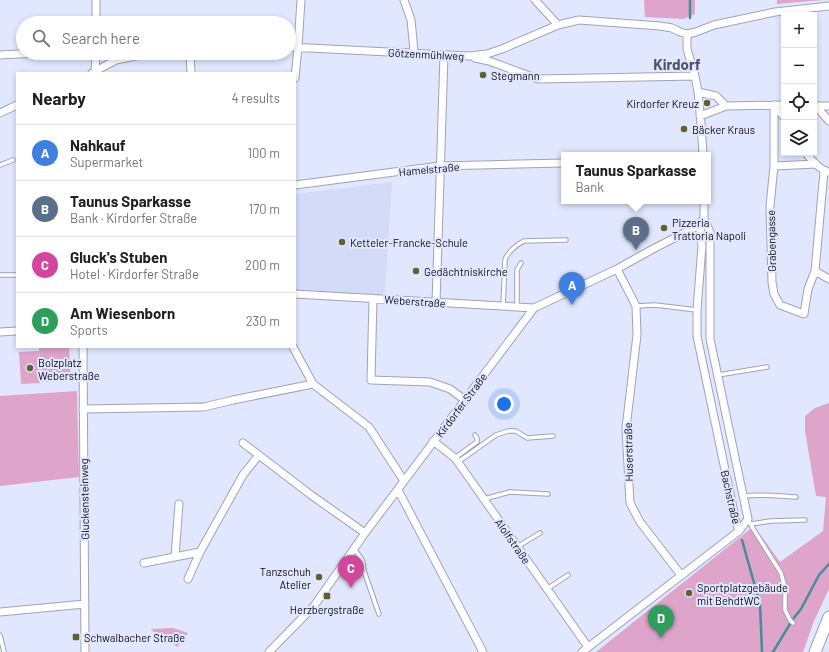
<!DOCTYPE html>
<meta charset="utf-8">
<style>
:root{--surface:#fff;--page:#f2f2f2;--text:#202124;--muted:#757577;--line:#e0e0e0;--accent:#0f766e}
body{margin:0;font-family:Barlow,sans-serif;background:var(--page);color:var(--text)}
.controls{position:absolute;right:12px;top:12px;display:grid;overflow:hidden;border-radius:0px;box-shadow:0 2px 6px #0003}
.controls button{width:36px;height:36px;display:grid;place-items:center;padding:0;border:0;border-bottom:1px solid var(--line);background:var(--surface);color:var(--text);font:20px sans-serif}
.you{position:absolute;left:504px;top:404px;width:14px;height:14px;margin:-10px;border:3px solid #fff;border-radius:50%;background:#1a73e8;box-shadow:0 0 0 6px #1a73e833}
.badge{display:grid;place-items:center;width:26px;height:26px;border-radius:50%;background:var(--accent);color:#fff;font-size:13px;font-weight:700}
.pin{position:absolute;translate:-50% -33px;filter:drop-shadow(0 1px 2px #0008)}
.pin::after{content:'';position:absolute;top:21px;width:14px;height:12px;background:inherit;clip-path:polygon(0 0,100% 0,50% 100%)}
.popup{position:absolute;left:561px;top:152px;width:150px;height:52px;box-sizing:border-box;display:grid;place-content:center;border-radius:0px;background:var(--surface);filter:drop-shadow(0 1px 3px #0005);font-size:13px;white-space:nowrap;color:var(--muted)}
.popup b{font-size:15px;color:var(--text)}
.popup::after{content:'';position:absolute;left:50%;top:100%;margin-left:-8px;border:8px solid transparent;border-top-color:var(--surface)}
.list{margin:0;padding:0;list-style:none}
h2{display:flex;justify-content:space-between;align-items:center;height:52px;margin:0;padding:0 16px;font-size:17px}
h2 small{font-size:13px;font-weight:400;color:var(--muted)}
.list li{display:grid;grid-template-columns:26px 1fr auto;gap:12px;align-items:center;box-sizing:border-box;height:56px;padding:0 16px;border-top:1px solid var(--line)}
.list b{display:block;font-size:15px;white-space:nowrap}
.list p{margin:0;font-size:13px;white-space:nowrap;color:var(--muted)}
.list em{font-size:13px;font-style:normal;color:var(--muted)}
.icon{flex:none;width:22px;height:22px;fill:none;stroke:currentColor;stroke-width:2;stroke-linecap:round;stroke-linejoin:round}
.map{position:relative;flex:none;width:829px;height:652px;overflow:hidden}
.search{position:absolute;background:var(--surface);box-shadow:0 2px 6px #0003;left:16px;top:16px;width:280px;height:44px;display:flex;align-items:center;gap:10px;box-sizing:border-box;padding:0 14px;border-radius:22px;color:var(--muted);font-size:15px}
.panel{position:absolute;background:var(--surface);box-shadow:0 2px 6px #0003;left:16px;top:72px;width:280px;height:276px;border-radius:0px}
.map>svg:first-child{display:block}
.built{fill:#d3dbf8}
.green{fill:#dea4ca}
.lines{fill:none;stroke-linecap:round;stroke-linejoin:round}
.stream{stroke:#448d9b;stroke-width:2.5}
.lane-casing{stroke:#9ea3b9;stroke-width:5.5}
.street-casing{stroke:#9ea3b9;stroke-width:9}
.secondary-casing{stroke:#9ea3b9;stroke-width:13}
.lane{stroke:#fff;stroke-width:3.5}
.street{stroke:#fff;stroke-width:7}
.secondary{stroke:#fff;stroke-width:11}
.poi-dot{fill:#5f612e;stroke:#e1e7fe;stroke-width:1.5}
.labels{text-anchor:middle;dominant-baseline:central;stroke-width:4;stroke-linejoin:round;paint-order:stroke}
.street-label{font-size:11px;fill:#0d0e16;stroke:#e1e7fe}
.poi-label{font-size:11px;fill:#0d0e16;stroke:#e1e7fe;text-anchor:start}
.district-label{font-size:15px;font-weight:bold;fill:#4e5366;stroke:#e1e7fe}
</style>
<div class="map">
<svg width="829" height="652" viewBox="0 0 829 652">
<rect width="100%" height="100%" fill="#e1e7fe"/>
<path class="built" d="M392 182 385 295 295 291V194Z"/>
<path class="green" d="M644 0H695V14L684 19 645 17Z
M777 0H823L777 4Z
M39 347H69L71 381 42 382 39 351 40 383 21 384 19 352 39 351Z
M77 391 79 477 0 486V396Z
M829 403V589L814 621 803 652H596L754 526 780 562 823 531 826 497 816 496 805 431V416L815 408Z
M173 628 188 633 177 647 170 640 166 644 151 629Z"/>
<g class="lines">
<path class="stream" d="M690 0V18
M742 540 749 565 760 604 762 652
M773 652 793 619 801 609 819 575 829 564"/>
<defs>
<path id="lane" d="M0 165 13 160
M640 227 642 232
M0 275H17
M503 306 505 260C507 253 517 244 524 241L566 240
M636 306 655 305 697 310
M517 307V270L521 263
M718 375 767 367
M455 458 474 444 477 442V438L475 435
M458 462 496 435 508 431H516L527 438 553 436
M743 496C761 494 778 496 796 497
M484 499 510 492 548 494
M748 519 752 527 781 573 785 588V610L790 620 793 623
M751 524 771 521 805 520
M517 547 540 533
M354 549 361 558 363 562 364 571 379 614
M547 589 568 575
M0 635 4 652"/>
<path id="street" d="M404 0 411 20 413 40 414 53
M535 0 558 25
M96 23V0
M687 34V49L695 76 698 92 701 123 703 155
M289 47 469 56 487 54 502 49 558 25 579 20 660 26 672 28 680 32 687 34 696 32 714 25 775 12 829 6
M190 53 191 73
M0 55 39 53
M475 58 489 61 538 79 695 76
M92 73 116 60 150 53
M95 73 96 53
M295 78 298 47 301 0
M698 92 716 96 726 106
M774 105V166L770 206 772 282 774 294 780 305 804 314 808 289 815 271 824 171
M774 105 784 117
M814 106H829
M816 106 829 121
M0 113 17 105
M700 116 726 106 784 105
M806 153C812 161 819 169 828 172
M774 166 816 164
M295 185 440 166 564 163
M704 201V219L700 231 702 246 697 310V336L736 522 739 531
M617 269 636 306 637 335 626 428 630 503 640 522 681 575
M815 271 829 279
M295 294 534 308
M373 298 371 380 430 382 450 389 465 400
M436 303 444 55
M0 332 17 331
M83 347 85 652
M293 347 313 384 369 427 404 481
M83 409 204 407 233 400 313 384
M433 441 455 458 588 647
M243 443 311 495 365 533
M398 490 483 652
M175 557 179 504
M144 563 200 552
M188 579 200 552 243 475 259 455
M0 612 85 604
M269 652 314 606 365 533 534 308 617 269 651 250 688 231 697 226 704 219
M582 652 739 531 748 519 710 339V232L704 219"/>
<path id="secondary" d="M815 652 829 617"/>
</defs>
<use href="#lane" class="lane-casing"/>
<use href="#street" class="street-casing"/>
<use href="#secondary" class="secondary-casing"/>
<use href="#lane" class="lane"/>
<use href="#street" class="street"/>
<use href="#secondary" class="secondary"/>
</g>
<g class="poi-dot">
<circle cx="483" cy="75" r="4"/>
<circle cx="707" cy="103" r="4"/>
<circle cx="684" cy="129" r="4"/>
<circle cx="664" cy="228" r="4"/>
<circle cx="342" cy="242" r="4"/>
<circle cx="416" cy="271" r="4"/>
<circle cx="30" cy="368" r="4"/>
<circle cx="319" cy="577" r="4"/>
<circle cx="689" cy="593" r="4"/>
<rect x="323" y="592" width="8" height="8" rx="2"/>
<rect x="72" y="633" width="8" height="8" rx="2"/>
</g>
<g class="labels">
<g class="street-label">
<text transform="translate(426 54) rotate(3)">Götzenmühlweg</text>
<text transform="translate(429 169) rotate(-5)">Hamelstraße</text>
<text transform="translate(771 241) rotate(-91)">Grabengasse</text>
<text transform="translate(415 301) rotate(4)">Weberstraße</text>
<text transform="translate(461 405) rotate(-53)">Kirdorfer Straße</text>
<text transform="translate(628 452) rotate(-91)">Huserstraße</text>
<text transform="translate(731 497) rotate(77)">Bachstraße</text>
<text transform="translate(84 499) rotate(-91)">Gluckensteinweg</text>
<text transform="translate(513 541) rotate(55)">Alolfstraße</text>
</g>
<g class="poi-label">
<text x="491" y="75">Stegmann</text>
<text x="699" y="103" text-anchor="end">Kirdorfer Kreuz</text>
<text x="692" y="129">Bäcker Kraus</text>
<text x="672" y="222">Pizzeria<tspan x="672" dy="13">Trattoria Napoli</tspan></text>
<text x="350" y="242">Ketteler-Francke-Schule</text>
<text x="424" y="271">Gedächtniskirche</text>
<text x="38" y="362">Bolzplatz<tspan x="38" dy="13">Weberstraße</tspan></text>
<text x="311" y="571" text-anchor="end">Tanzschuh<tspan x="311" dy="13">Atelier</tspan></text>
<text x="697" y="587">Sportplatzgebäude<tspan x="697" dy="13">mit BehdtWC</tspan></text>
<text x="327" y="609" text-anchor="middle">Herzbergstraße</text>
<text x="84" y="637">Schwalbacher Straße</text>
</g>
<g class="district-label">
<text x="677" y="64">Kirdorf</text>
</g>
</g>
</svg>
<div class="controls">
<button>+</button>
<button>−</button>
<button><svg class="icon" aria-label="locate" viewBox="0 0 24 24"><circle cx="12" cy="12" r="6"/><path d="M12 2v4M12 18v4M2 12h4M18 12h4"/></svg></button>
<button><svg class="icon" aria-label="layers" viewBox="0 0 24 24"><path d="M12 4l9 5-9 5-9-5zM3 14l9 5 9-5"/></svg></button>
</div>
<div class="you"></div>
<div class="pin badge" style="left:572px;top:305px;background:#3f7fe0">A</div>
<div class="pin badge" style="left:636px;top:250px;background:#5c6f8a">B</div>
<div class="popup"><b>Taunus Sparkasse</b>Bank</div>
<div class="pin badge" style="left:351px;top:588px;background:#d1479c">C</div>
<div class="pin badge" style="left:661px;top:638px;background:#2e9e5b">D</div>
<div class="search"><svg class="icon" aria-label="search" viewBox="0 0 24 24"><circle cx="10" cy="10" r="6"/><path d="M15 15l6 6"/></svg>Search here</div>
<section class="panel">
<h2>Nearby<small>4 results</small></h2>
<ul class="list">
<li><span class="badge" style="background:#3f7fe0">A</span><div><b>Nahkauf</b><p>Supermarket</p></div><em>100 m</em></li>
<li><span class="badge" style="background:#5c6f8a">B</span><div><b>Taunus Sparkasse</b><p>Bank · Kirdorfer Straße</p></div><em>170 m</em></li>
<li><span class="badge" style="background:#d1479c">C</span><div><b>Gluck's Stuben</b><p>Hotel · Kirdorfer Straße</p></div><em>200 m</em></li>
<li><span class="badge" style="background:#2e9e5b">D</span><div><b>Am Wiesenborn</b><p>Sports</p></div><em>230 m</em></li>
</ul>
</section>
</div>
